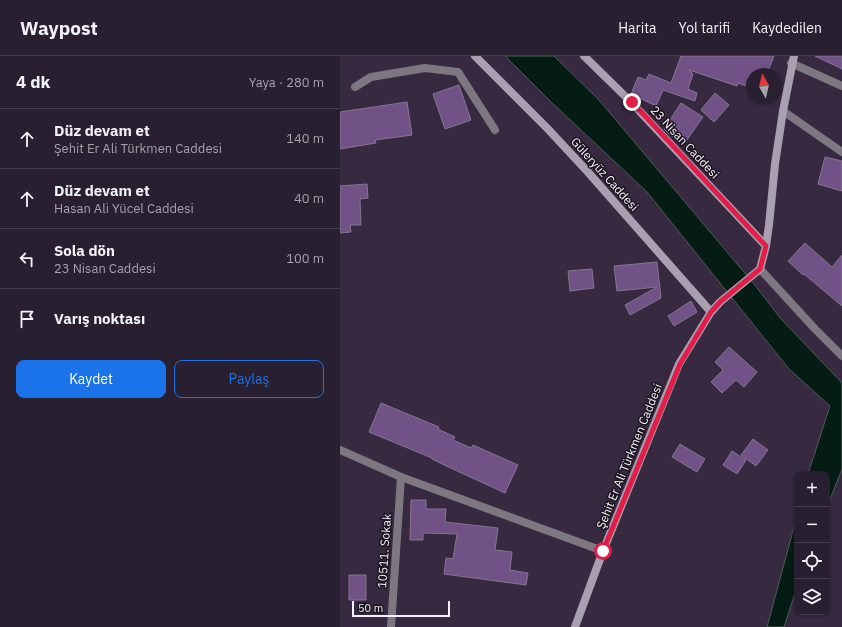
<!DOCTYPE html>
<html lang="tr">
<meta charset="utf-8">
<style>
:root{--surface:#281f30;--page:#302738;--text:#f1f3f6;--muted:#a5a2ab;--line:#443d4c;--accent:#1a73e8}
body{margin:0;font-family:"IBM Plex Sans",sans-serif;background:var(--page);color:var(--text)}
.controls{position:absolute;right:12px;bottom:12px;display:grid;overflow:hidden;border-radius:8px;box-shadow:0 1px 3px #0004}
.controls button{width:36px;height:36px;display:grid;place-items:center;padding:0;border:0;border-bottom:1px solid var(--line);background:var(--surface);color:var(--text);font:20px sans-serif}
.compass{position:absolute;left:406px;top:12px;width:36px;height:36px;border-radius:50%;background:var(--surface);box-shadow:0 1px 3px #0004;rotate:352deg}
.scale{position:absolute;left:12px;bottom:10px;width:98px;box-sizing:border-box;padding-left:4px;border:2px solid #f9f2fe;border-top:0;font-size:11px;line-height:14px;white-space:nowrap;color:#f9f2fe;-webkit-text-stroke:3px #1b151f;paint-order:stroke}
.stop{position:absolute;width:12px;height:12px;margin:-9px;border:3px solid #e11d48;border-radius:50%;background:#fff}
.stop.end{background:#e11d48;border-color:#fff;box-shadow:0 1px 4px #0008}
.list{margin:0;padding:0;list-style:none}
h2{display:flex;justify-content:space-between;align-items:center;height:52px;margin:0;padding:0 16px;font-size:17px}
h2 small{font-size:13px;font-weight:400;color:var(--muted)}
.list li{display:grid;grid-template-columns:26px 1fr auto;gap:12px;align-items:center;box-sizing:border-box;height:60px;padding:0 16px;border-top:1px solid var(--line)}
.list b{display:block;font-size:15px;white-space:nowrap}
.list p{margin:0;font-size:13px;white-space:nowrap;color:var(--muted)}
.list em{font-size:13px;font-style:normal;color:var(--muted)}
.actions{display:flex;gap:8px;padding:12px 16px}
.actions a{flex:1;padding:9px 0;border:1px solid var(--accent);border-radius:8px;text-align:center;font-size:14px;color:var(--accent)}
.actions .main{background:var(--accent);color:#fff}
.icon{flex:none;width:22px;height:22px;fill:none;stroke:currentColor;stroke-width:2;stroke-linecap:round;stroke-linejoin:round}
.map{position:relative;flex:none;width:502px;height:571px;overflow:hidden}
header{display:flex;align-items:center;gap:24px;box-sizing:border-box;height:56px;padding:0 20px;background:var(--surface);border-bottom:1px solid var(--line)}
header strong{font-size:19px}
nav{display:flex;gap:22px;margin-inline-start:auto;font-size:14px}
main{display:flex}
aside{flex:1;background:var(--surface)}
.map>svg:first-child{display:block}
.water{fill:#041c13;stroke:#4e5c5a}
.building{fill:#715287;stroke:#857690}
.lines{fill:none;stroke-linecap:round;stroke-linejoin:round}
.street{stroke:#7d7782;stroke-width:8}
.secondary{stroke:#a99fb1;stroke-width:8}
.route{stroke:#e11d48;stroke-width:5}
.labels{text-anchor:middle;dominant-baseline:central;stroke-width:3;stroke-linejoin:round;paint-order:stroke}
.street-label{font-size:12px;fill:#f9f2fe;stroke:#1b151f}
</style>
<header>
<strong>Waypost</strong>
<nav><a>Harita</a><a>Yol tarifi</a><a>Kaydedilen</a></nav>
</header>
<main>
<aside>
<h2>4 dk<small>Yaya · 280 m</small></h2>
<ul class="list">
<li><svg class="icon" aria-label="ahead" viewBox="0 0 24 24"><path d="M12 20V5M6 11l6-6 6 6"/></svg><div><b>Düz devam et</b><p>Şehit Er Ali Türkmen Caddesi</p></div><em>140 m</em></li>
<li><svg class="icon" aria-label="ahead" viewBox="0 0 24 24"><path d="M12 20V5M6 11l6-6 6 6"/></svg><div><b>Düz devam et</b><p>Hasan Ali Yücel Caddesi</p></div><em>40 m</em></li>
<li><svg class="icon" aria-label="left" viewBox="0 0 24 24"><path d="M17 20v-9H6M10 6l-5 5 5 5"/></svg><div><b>Sola dön</b><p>23 Nisan Caddesi</p></div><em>100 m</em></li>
<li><svg class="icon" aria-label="arrive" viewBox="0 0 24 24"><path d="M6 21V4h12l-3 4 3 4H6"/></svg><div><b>Varış noktası</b></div></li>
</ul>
<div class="actions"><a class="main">Kaydet</a><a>Paylaş</a></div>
</aside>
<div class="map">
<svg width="502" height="571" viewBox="0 0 502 571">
<rect width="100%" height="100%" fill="#362940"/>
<path class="water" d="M165 0H214L259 44 414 228 441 263 502 327V413L487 451V418H468L490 350 449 313 307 136 210 45Z
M457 460V531L444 571H427Z"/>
<path class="building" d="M341 0H434L427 18H412V32L398 27 397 30 349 14 353 18 348 33 357 37 355 45 323 34 316 50 291 38 298 21 306 24 309 18 331 27Z
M475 0H502V13Z
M119 29 131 64 105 73 93 38Z
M375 37 389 49 374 66 361 54Z
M67 46 72 79 35 84 36 87 0 93V56Z
M341 47 363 61 344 88 328 77 324 73Z
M485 101 502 105V135L478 128Z
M27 128 28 142 20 143 21 169H10L11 176 0 177V130Z
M465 187 492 211 502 199V250L464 218 463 219 448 205Z
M317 206 321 242 290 259 285 249 317 231 277 235 274 210Z
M252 213 254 232 230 235 228 215Z
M351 245 357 256 334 270 328 260Z
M389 291 417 316 404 331 396 324 382 337 371 326 383 314 375 306Z
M41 347 99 371 98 373 115 381 113 384 131 392 133 389 178 409 165 437 102 408 92 403V402L29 376Z
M413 383 428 394 416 410 401 399Z
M340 388 365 403 357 416 332 401Z
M392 395 406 404 397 418 383 409Z
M71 444H86V453H106L105 466 158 472 155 494 172 496 170 514 188 517 186 529 104 518 106 502 113 503 117 478 83 477V484H70Z
M9 519H26V544H9Z"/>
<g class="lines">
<path class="street" d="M451 7 502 30
M15 31 31 21 85 12 118 16 155 74
M443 55 502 96
M420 213 475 273 502 300
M0 394 61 421 263 495
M51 571 61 421"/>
<path class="secondary" d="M135 0 207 72 247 115 371 256
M244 0 291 46 426 190
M235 571 263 495 339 308 371 256 380 246 420 213 426 190 429 169 435 108 443 55 454 0"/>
</g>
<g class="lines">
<path class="route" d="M263 495 340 308 371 256 380 246 420 213 426 190 292 46"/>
</g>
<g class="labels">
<g class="street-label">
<text transform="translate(345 86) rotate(47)">23 Nisan Caddesi</text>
<text transform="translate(265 118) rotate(48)">Güleryüz Caddesi</text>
<text transform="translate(289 400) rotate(-68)">Şehit Er Ali Türkmen Caddesi</text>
<text transform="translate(44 495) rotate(-86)">10511. Sokak</text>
</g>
</g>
</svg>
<div class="controls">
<button>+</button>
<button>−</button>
<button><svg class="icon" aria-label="locate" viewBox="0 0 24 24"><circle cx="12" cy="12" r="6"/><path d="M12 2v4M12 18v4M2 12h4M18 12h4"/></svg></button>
<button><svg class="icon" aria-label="layers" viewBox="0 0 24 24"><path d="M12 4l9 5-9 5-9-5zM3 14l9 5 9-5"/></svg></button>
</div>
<svg class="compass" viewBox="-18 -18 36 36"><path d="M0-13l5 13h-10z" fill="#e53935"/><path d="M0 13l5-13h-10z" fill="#a5a2ab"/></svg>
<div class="scale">50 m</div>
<div class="stop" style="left:263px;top:495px"></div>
<div class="stop end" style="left:292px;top:46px"></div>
</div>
</main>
